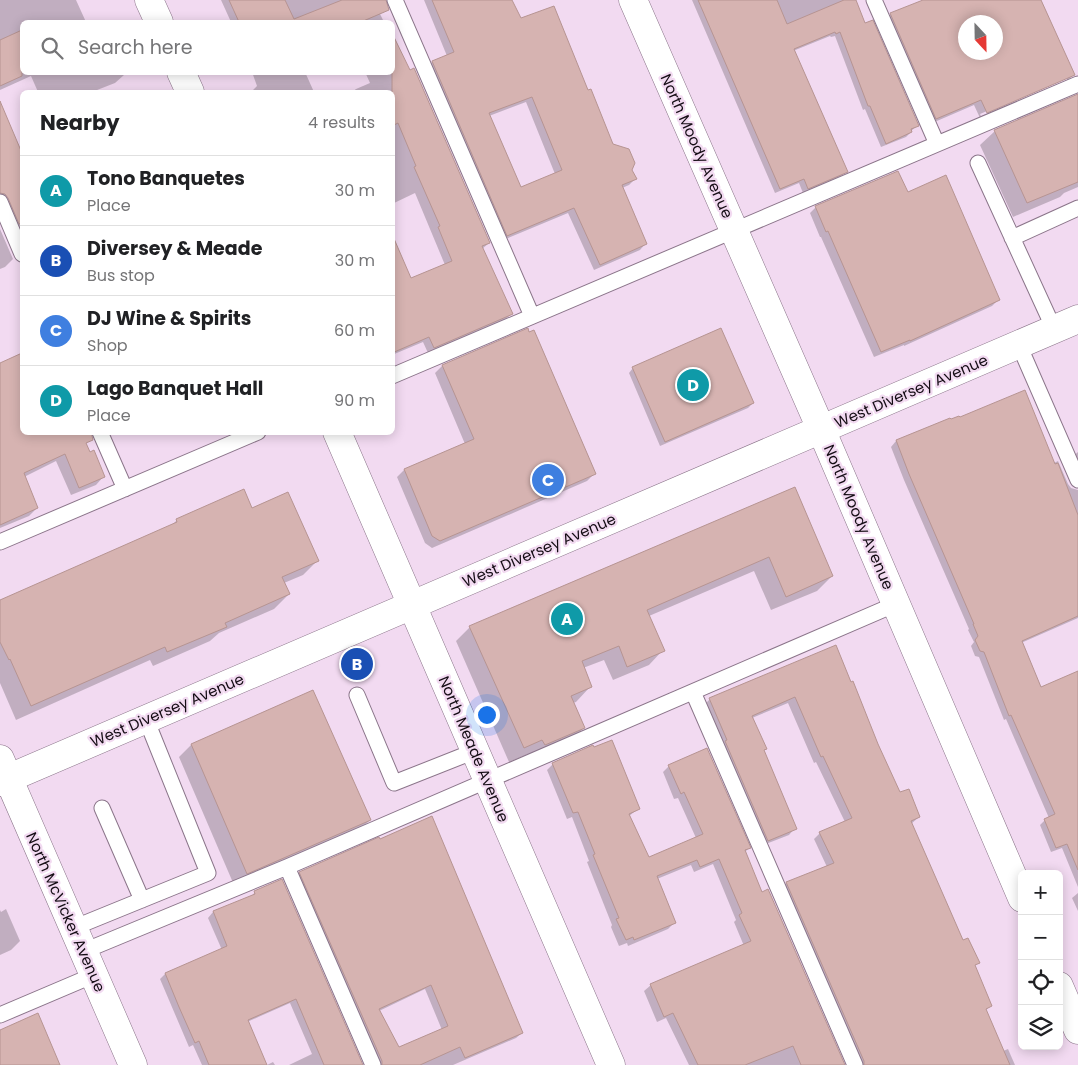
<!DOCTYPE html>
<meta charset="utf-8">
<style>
:root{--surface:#fff;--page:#f6f6f6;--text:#202124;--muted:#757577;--line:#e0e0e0;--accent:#8138aa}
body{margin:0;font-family:Poppins,sans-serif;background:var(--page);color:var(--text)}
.controls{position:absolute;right:15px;bottom:15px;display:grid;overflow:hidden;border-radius:8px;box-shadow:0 2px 12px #0003}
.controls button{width:45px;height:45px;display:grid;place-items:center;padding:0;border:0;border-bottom:1px solid var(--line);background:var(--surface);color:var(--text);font:25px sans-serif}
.compass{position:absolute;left:958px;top:15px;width:45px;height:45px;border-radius:50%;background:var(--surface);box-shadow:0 2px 12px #0003;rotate:158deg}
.you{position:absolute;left:486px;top:714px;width:18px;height:18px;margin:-12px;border:4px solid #fff;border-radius:50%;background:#1a73e8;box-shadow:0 0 0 8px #1a73e833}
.badge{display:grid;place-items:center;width:32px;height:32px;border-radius:50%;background:var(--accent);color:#fff;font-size:16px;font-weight:700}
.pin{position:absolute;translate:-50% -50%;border:2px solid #fff;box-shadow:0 1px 5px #0006}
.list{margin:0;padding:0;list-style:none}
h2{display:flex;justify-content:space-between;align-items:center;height:65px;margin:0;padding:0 20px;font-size:21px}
h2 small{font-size:16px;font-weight:400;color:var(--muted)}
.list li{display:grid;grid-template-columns:32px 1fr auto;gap:15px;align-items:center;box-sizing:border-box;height:70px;padding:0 20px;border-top:1px solid var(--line)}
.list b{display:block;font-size:19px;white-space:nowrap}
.list p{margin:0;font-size:16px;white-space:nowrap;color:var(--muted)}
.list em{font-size:16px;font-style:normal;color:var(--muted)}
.icon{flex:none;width:28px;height:28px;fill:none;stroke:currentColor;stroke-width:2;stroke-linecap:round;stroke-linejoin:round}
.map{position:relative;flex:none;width:1078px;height:1065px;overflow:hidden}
.search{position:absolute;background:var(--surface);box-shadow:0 2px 12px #0003;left:20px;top:20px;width:375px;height:55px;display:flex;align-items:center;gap:12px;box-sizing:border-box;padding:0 18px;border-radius:8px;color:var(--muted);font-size:19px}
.panel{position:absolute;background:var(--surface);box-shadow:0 2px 12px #0003;left:20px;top:90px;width:375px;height:345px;border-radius:8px}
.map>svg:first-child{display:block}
.shadow{fill:#0003;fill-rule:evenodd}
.building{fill:#d6b3b1;stroke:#b69492;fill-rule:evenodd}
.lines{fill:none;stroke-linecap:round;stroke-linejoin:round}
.lane-casing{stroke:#8b758a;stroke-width:17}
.street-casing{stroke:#8b758a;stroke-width:29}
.secondary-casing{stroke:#8b758a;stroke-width:29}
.lane{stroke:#fff;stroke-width:15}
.street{stroke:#fff;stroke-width:28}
.secondary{stroke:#fff;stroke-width:28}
.labels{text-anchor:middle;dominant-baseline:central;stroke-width:4.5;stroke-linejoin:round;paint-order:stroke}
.street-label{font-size:15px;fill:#140c14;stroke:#f2daf1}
</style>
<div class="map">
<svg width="1078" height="1065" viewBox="0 0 1078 1065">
<rect width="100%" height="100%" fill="#f2daf1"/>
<path class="shadow" d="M0 0H76L86 22H22V72H123L124 75 115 83 92 92H38L31 76 0 90Z
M221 0H385L387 7 380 14 384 22H231Z
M424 0H511L521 20 588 91 612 145 631 170 635 179 629 185 622 188 646 243 640 250 594 270 568 213 501 241 426 68 432 62 447 56ZM526 102 555 174 521 189 489 116Z
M692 0H854L864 25 917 126 911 131V132L906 137 881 147 865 109 863 110 835 36 831 37 830 36 793 51 846 172 841 176 803 193 799 183 775 193Z
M926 0H1041L1073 75 1067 81 980 118 974 105 930 124 884 21 891 14ZM966 22H996V52H966ZM1067 77V80L981 116 980 114Z
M252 72H305L314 92H251L257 86Z
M365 72H392L489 243 482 249 511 314 505 320 428 353 423 342 392 355V237L410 280 445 265 415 193 392 204V92H352L356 89 370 83Z
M1078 96V187L1064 193 1060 197 1013 217 980 145 995 131Z
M0 104 22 156V259L0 206Z
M907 194 998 300 992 306 904 346V345L874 357 821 237H820L810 213 816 207Z
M0 229 13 259 5 267 0 269Z
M527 330 594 474 587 481 432 548 425 543 397 477 404 470 465 444 435 373 442 366Z
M22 355V432L90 454 104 476 96 485 71 495 56 461 24 477 37 508 29 516 0 528V395L20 356Z
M633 368 753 403 748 408 660 446 629 373Z
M949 419 1054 463 1058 461 1068 484 1071 488 1078 490V618L1021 643 1041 688 1078 679V887L1062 848 1051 852 1040 825 1045 820 1049 818 1006 719 1004 720 979 657 975 656 971 646 974 642 968 630 969 629 904 480 891 447 896 441Z
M1078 452V473L1071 458Z
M794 488 832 576 817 591 771 610 754 571 649 616 663 650 649 665 613 680 604 660 583 668 590 687 576 702 573 703 584 728 569 742 530 759 528 754 509 762 456 641 470 627Z
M252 509 317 561 303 575 284 583 289 594 274 609 219 633 210 641 153 666 150 660 16 720 0 683V601L170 527 177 520Z
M835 647 876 744 900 794 919 817 911 824 962 942 978 962 974 966 991 1005 985 1011 1003 1051 1008 1049 1015 1065H856L780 890 786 883 827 867 814 839 820 833 845 822 816 762 814 763 788 703 752 718 765 749 763 751 795 828 789 835 761 846 703 706 710 699Z
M312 692 370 820 357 833 234 885 179 757 191 745Z
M553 764 638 809 629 816 648 859 696 838 678 798 674 799 663 772 669 766 749 848 745 852 762 893 843 1065H689L666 1018 657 1022 644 991 651 985 744 946 734 922 736 920 713 864 694 872 691 865 657 879 675 922 668 929 628 946 627 943 619 946 611 927 612 925 587 862 589 861 572 817 567 819 547 770Z
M300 873 522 1033 516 1038 453 1065H376L295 878ZM425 989 442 1030 398 1049 379 1011Z
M255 892 361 1065H289L312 1054 290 1003 247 1022 265 1065H202L193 1045 189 1047 160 979 165 974 222 950 208 918 213 912 250 898Z
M1078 893V911L1072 898Z
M6 909 20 941 11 950 0 955V910L1 912Z
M273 1062 275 1065H267Z"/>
<path class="building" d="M229 0H285L294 19 342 0H386L389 10 361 22H239Z
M432 0H512L521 18 554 6 588 90 591 89 613 144 629 149 635 163 632 170 637 179 622 185 647 244 600 265 574 208 507 236 432 61 454 52ZM532 97 562 170 521 187 489 113Z
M698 0H777L787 24 844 0H856L865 23 873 20 919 126 911 129 912 132 886 144 870 106H868L840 32 836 34 835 32 794 49 848 172 808 189 804 179 780 189Z
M923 0H1041L1075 75 987 113 981 100 936 119 890 13ZM966 22H996V52H966Z
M22 30V76L0 86V40Z
M392 33 410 70 414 68 490 243 482 246 513 314 434 348 429 337 392 353V234L411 278 452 261 438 227 440 226 414 167 416 166 398 123 392 126Z
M1078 94V182L1027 203 994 130Z
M0 101 22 153V223L19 224 8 198 5 194 0 193Z
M898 171 908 192 946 175 1000 300 910 341V340L881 352 828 231 826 232 815 206Z
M528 328 529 332 534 330 596 474 440 541 432 536 404 469 474 439 442 365Z
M721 328 754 403 665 442 632 367Z
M22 353V432H91L93 440 86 443 90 452 94 450 105 477 79 488 65 454 24 473 38 508 0 525V363Z
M1025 390 1055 464 1058 463 1078 515V616L1022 641 1041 687 1078 671V870L1067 844 1056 848 1044 819 1055 814 1011 715 1009 716 984 652 980 651 975 640 978 636 973 624H974L909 474 896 440 950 418 951 419 959 416 960 417Z
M795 487 833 576 786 597 769 557 647 610 665 651 627 667 619 646 582 661 592 687 571 696 585 728 545 745 542 740 524 748 469 626Z
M244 489 252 508 288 492 319 561 282 577 290 594 225 623 227 627 167 652 165 647 31 706 10 659 9 660 0 642V600L177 522 176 519Z
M836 645 851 682 853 681 878 744 900 792 909 789 920 817 911 821 963 940 968 938 980 963 975 965 992 1006 986 1009 1010 1065H864V1061L786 882 834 863 819 832 852 818 823 756 821 757 795 697 752 716 767 749 764 750 797 829 768 841 725 741 727 740 709 698Z
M313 690 371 820 247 874 191 744Z
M612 740 640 809 629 814 649 857 703 834 684 792 681 794 668 765 707 748 751 848 745 850 762 892 768 889 845 1065H801L793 1046 745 1065H698L673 1013 664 1017 650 984 751 941 739 915 742 913 719 859 700 867 697 860 657 876 676 923 634 940 633 937 626 940 616 919 619 918 593 855 595 854 578 812 573 813 552 763 593 745 594 747Z
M432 816 523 1033 465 1058 460 1047 420 1065H382V1061L299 872 379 837 380 839ZM431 985 448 1026 399 1047 379 1009Z
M282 879 363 1065H324L296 999 248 1020 267 1065H209L199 1041 195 1043 179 1007 165 973 227 946 213 911 255 894 254 891Z
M38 1013 60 1065H0V1030Z"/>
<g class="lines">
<defs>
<path id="lane" d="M395 0 532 316
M874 0 937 144
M978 163 1054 329
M0 202 22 254
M1012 238 1078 208
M1019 345 1078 480
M392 376 1078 84
M100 432 125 489
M0 542 258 432
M693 692 855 1065
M357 695 394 783 475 751
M102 808 142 900
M287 867 373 1065
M73 928 208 873 146 719
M84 951 287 867 896 604
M0 1015 94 975"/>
<path id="street" d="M149 0 159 22
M633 0 821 429 1022 898
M181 72 190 92
M337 432 611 1065
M0 759 133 1065
M1059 986 1078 1030"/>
<path id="secondary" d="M0 782 1078 319"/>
</defs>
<use href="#lane" class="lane-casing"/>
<use href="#street" class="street-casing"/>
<use href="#secondary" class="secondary-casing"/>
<use href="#lane" class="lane"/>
<use href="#street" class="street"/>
<use href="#secondary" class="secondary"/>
</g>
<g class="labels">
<g class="street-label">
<text transform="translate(697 146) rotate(66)">North Moody Avenue</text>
<text transform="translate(911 391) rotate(-23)">West Diversey Avenue</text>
<text transform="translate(859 517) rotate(67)">North Moody Avenue</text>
<text transform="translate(539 550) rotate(-23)">West Diversey Avenue</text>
<text transform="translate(167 710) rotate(-23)">West Diversey Avenue</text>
<text transform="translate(474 749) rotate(67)">North Meade Avenue</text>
<text transform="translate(66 912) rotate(66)">North McVicker Avenue</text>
</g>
</g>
</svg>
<div class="controls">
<button>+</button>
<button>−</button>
<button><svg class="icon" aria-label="locate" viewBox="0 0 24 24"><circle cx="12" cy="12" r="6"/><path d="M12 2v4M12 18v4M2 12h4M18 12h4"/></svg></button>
<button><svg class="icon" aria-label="layers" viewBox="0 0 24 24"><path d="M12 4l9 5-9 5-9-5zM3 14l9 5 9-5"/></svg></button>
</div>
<svg class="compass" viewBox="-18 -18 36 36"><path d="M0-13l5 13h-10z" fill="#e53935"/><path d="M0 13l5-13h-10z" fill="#757577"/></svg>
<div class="you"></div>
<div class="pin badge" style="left:567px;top:619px;background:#0f9aa8">A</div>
<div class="pin badge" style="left:357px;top:664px;background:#1a4fb4">B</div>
<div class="pin badge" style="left:548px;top:480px;background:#3f7fe0">C</div>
<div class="pin badge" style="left:693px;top:385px;background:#0f9aa8">D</div>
<div class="search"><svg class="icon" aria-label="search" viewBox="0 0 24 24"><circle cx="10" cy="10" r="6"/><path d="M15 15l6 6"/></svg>Search here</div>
<section class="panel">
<h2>Nearby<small>4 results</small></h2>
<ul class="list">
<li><span class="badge" style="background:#0f9aa8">A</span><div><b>Tono Banquetes</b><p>Place</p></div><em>30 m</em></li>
<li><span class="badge" style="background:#1a4fb4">B</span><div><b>Diversey &amp; Meade</b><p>Bus stop</p></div><em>30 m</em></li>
<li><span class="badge" style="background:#3f7fe0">C</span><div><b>DJ Wine &amp; Spirits</b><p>Shop</p></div><em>60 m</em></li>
<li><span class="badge" style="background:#0f9aa8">D</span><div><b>Lago Banquet Hall</b><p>Place</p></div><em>90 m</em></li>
</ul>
</section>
</div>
